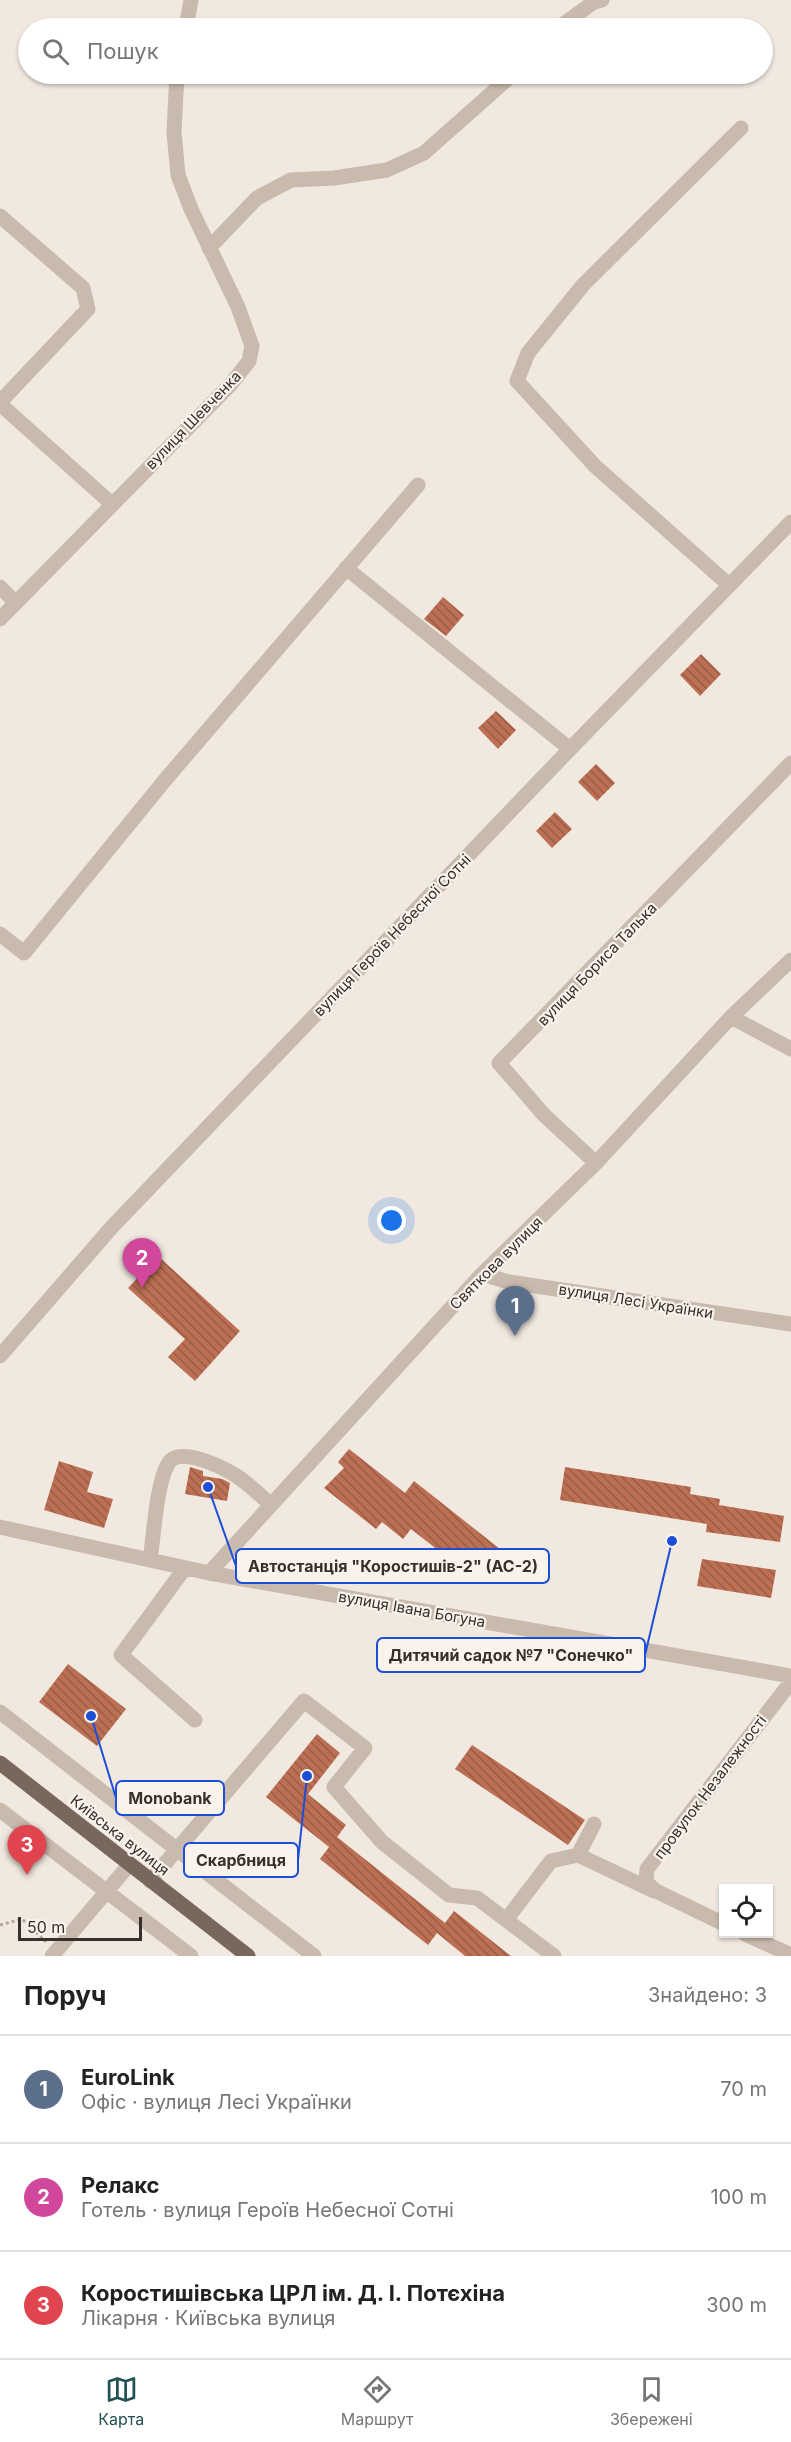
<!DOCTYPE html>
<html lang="uk">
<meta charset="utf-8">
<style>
:root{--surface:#fff;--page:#f2f2f2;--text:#222;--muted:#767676;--line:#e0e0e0;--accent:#235155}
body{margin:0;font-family:Inter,sans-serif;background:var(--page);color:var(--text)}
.controls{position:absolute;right:18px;bottom:18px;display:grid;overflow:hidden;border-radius:0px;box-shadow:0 2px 4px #0004}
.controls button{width:54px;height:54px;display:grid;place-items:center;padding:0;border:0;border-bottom:2px solid var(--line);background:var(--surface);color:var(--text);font:30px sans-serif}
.scale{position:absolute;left:18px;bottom:15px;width:124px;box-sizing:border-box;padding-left:6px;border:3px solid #372f2b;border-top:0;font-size:16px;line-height:21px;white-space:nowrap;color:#372f2b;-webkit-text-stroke:4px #f9f3ec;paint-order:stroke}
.you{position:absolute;left:392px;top:1221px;width:21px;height:21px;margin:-15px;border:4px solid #fff;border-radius:50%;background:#1a73e8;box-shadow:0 0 0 9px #1a73e833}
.badge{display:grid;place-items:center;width:39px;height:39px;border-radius:50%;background:var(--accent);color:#fff;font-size:20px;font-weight:700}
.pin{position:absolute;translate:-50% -50px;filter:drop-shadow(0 2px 3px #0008)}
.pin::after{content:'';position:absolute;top:32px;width:21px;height:18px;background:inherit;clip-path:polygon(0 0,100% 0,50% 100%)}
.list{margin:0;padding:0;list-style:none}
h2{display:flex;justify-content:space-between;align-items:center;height:78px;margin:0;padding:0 24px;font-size:26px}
h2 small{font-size:20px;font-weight:400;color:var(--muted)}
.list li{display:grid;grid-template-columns:39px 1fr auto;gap:18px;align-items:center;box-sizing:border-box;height:108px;padding:0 24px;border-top:2px solid var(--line)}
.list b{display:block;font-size:22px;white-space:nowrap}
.list p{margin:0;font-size:20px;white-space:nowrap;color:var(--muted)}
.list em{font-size:20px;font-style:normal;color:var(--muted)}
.icon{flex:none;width:33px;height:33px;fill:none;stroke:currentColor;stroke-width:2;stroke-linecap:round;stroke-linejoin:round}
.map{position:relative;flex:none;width:791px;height:1956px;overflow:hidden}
.search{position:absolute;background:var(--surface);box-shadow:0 2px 4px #0004;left:18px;right:18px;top:18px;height:66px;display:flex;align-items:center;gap:15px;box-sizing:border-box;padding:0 21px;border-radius:33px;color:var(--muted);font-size:22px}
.sheet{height:402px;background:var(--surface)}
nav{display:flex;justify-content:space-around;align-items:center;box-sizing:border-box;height:84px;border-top:2px solid var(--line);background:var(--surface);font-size:16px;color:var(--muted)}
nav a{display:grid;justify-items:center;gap:3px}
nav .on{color:var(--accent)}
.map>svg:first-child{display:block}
.building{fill:url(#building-back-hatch)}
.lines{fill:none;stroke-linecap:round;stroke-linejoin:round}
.path{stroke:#b4a497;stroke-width:3;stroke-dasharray:3 3;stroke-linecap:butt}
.minor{stroke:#c8baac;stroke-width:15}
.major{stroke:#78675d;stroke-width:15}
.labels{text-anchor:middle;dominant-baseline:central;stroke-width:4.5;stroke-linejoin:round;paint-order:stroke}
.street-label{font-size:15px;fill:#372f2b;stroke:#f9f3ec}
.leader{fill:none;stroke:#1d4ed8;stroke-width:2}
.callout-dot{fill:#1d4ed8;stroke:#f9f3ec;stroke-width:2}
.callout{fill:#f9f3ec;stroke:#1d4ed8;stroke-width:2}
.callout-label{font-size:16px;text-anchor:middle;font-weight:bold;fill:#372f2b}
</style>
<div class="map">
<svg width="791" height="1956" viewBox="0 0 791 1956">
<defs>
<pattern id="building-back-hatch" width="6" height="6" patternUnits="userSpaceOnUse" patternTransform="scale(1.5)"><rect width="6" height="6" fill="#bc6f53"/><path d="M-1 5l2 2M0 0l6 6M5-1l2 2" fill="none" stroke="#9a5c45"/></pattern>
</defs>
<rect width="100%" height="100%" fill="#f1e9e0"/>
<path class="building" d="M443 597 464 615 446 636 424 619Z
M701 654 721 674 700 696 680 675Z
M496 711 516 730 498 749 478 728Z
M596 764 615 783 597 801 578 782Z
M555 812 572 829 552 848 536 831Z
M158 1256 240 1331 195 1381 168 1357 185 1339 128 1288Z
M349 1449 405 1493 414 1481 500 1549 475 1579 411 1529 403 1539 382 1522 376 1529 324 1488 344 1468 338 1462Z
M59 1461 93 1472 87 1492 113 1499 104 1528 44 1510Z
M190 1467 203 1471V1476L222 1479 230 1483 227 1501 185 1494Z
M565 1467 691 1487 690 1494 720 1499 719 1505 784 1516 780 1542 706 1532 707 1524 560 1500Z
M702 1559 776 1570 771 1598 697 1586Z
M68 1664 126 1709 97 1746 39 1702Z
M317 1734 340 1753 308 1794 346 1825 337 1837 445 1923 454 1911 511 1956H465L437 1933 428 1945 320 1859 329 1847 266 1797Z
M472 1745 585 1820 568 1845 455 1769Z"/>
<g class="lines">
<path class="path" d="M0 1925 22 1919 46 1942"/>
<path class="minor" d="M186 28 191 0
M558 28 594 2 602 0
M0 216 83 288 88 309 0 402
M209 248 257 198 291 180 334 178 387 170 424 153 513 74
M0 404 112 504
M346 568 570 749
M729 585 595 466 517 381 528 353 583 285 741 128
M0 587 16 603
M0 619 231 384 249 361 252 346 238 307 191 209 178 175 174 132 177 74
M0 934 24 953 165 780 418 485
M731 1017 791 1049
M596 1163 544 1115 499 1063 791 763
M482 1274 509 1282 791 1324
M0 1356 111 1228 570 749 791 522
M0 1527 209 1573 791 1676
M150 1560C154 1535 156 1485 168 1464 178 1445 222 1467 235 1475 248 1483 260 1495 271 1505
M185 1568 121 1655 195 1720
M209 1573 482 1274 596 1163 731 1017 791 960
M0 1712 314 1956
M0 1810 191 1956
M578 1855 654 1891
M150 1881 304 1701 365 1748 334 1787 382 1842 449 1895 477 1898 554 1956
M506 1920 551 1861 578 1855 594 1824
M724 1924 656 1891 646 1882 647 1869 791 1682
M745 1934 791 1955
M52 1956 129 1865"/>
<path class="major" d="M0 1763 248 1956"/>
</g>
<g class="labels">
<g class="street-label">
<text transform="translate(193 420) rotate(-46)">вулиця Шевченка</text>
<text transform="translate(392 935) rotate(-46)">вулиця Героїв Небесної Сотні</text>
<text transform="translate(597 964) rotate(-46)">вулиця Бориса Талька</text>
<text transform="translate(496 1263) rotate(-45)">Святкова вулиця</text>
<text transform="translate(636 1301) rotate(9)">вулиця Лесі Українки</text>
<text transform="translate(412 1609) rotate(10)">вулиця Івана Богуна</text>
<text transform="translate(710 1787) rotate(-53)">провулок Незалежності</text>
<text transform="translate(120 1835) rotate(38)">Київська вулиця</text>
</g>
</g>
<path class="leader" d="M208 1487L236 1566M672 1541L645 1655M91 1716L116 1798M307 1776L298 1860"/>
<g class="callout-dot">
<circle cx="208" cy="1487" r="6"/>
<circle cx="672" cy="1541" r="6"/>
<circle cx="91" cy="1716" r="6"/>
<circle cx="307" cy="1776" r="6"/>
</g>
<g class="callout">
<rect x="236" y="1549" width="313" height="34" rx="6"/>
<rect x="377" y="1638" width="268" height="34" rx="6"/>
<rect x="116" y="1781" width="108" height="34" rx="6"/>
<rect x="184" y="1843" width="114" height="34" rx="6"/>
</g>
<g class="callout-label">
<text x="393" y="1572">Автостанція "Коростишів-2" (АС-2)</text>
<text x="511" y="1661">Дитячий садок №7 "Сонечко"</text>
<text x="170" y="1804">Monobank</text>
<text x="241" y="1866">Скарбниця</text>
</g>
</svg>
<div class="controls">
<button><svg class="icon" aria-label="locate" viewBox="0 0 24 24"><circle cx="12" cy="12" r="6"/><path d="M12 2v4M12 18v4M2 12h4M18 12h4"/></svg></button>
</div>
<div class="scale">50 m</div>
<div class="you"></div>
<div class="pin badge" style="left:515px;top:1336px;background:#5c6f8a">1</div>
<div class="pin badge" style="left:142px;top:1288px;background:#d1479c">2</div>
<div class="pin badge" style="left:27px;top:1875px;background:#e0444e">3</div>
<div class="search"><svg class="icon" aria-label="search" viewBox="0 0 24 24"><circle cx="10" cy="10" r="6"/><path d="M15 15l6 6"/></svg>Пошук</div>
</div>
<section class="sheet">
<h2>Поруч<small>Знайдено: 3</small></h2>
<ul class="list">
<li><span class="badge" style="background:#5c6f8a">1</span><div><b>EuroLink</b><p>Офіс · вулиця Лесі Українки</p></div><em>70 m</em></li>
<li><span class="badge" style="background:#d1479c">2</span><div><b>Релакс</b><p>Готель · вулиця Героїв Небесної Сотні</p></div><em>100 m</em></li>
<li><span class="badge" style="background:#e0444e">3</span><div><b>Коростишівська ЦРЛ ім. Д. І. Потєхіна</b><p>Лікарня · Київська вулиця</p></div><em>300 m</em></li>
</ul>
</section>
<nav>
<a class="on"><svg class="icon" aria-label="map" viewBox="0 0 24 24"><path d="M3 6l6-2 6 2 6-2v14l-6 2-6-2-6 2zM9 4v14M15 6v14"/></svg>Карта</a>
<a><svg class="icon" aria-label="directions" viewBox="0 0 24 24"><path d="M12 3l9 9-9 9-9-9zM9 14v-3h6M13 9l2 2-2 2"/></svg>Маршрут</a>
<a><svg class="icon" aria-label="saved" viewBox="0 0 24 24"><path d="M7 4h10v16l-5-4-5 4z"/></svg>Збережені</a>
</nav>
